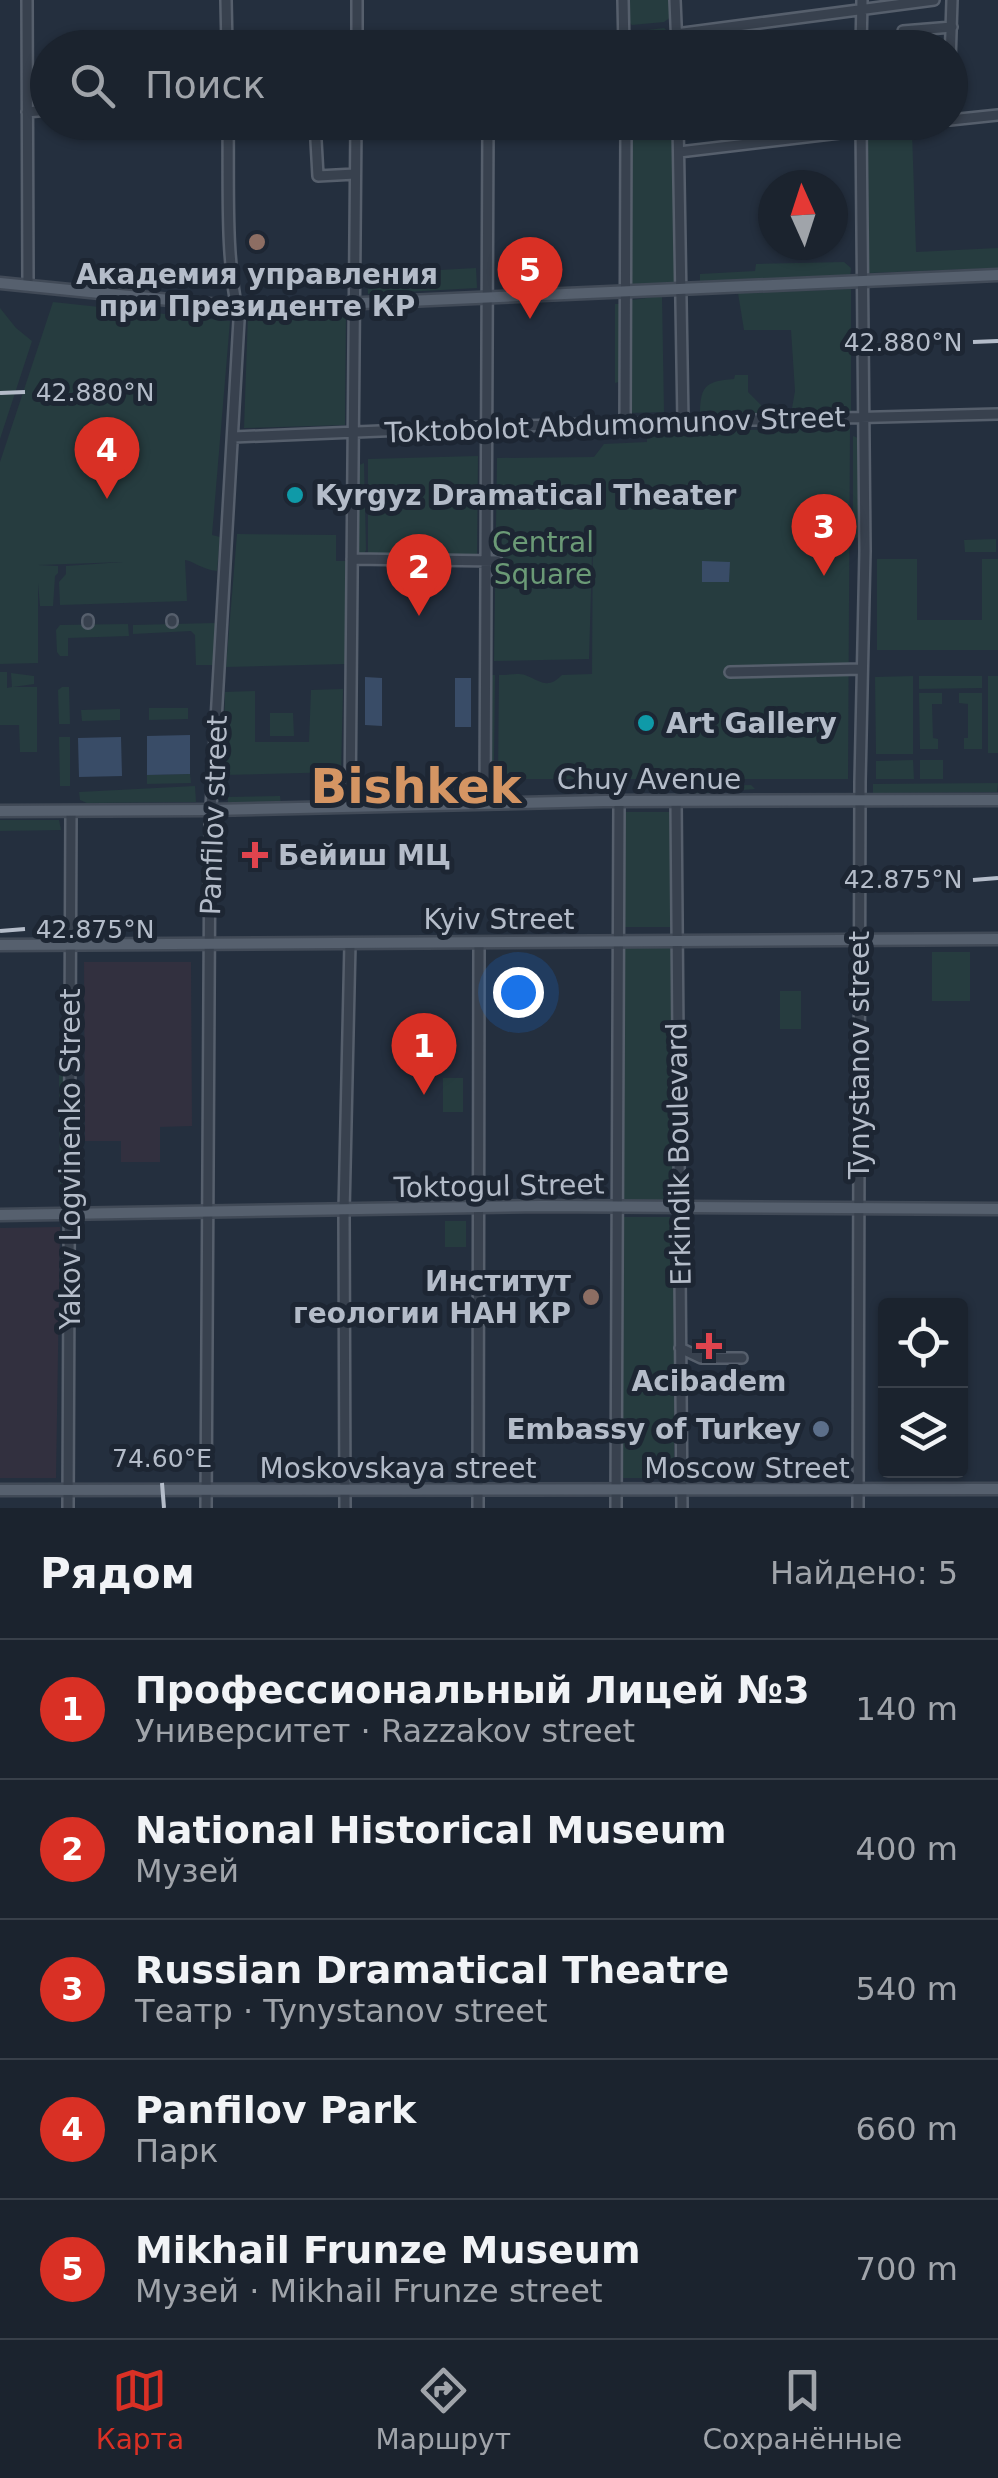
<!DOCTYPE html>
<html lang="ru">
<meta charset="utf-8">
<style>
:root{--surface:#1b232e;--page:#242b36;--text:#f1f3f6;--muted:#a0a4aa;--line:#39404a;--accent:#d93025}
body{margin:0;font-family:"DejaVu Sans",sans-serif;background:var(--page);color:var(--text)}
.controls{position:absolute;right:30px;bottom:30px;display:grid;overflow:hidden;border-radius:10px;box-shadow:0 2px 8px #0004}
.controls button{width:90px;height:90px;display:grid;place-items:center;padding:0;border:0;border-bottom:2px solid var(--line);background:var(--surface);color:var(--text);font:50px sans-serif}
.compass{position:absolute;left:758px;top:170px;width:90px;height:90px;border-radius:50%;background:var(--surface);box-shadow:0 2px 8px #0004;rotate:357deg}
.you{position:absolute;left:518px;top:992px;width:35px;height:35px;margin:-25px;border:8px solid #fff;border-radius:50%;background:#1a73e8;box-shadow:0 0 0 15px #1a73e833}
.badge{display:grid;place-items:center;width:65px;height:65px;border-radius:50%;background:var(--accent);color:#fff;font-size:32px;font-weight:700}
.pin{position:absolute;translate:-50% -82px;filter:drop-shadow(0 2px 5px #0008)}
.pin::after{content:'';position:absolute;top:52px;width:35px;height:30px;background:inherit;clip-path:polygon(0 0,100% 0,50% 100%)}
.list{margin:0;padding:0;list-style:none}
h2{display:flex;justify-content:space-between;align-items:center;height:130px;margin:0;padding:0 40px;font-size:42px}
h2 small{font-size:32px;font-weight:400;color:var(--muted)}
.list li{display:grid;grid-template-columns:65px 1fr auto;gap:30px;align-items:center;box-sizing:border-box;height:140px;padding:0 40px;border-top:2px solid var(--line)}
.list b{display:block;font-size:38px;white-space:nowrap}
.list p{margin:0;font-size:32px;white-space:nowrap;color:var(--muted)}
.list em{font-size:32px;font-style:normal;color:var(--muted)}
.icon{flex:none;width:55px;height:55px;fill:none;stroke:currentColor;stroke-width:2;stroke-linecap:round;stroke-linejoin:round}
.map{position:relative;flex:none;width:998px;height:1508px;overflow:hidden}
.search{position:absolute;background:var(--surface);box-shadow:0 2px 8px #0004;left:30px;right:30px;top:30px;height:110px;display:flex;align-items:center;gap:25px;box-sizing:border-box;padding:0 35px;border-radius:55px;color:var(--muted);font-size:38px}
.sheet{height:830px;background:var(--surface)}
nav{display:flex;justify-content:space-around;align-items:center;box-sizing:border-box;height:140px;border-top:2px solid var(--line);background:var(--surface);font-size:28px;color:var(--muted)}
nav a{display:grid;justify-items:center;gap:5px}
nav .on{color:var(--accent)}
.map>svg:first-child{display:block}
.medical{fill:#32303f}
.green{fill:#263c3f}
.water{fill:#394c67}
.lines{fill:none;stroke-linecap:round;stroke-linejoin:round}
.minor-casing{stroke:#565f6c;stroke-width:14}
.major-casing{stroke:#414a57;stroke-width:15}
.minor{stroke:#38414e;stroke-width:9}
.major{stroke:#56606e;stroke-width:10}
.ticks{fill:none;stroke:#b4bcc9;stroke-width:4}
.education-dot{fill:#8d6e63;stroke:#1d2633;stroke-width:4}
.culture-dot{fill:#0f9aa8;stroke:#1d2633;stroke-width:4}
.health-dot{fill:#e0444e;stroke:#1d2633;stroke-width:4}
.service-dot{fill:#5c6f8a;stroke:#1d2633;stroke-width:4}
.labels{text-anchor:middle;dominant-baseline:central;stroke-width:10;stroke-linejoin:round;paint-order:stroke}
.poi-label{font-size:28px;font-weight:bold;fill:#b4bcc9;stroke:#1d2633;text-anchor:start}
.street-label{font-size:28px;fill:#b4bcc9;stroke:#1d2633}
.park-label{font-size:28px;fill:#6b9a76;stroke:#1d2633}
.town-label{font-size:48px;font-weight:bold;fill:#d59563;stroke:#1d2633}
.ticks-label{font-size:25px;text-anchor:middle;fill:#b4bcc9;stroke:#1d2633;stroke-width:10;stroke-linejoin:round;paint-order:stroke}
</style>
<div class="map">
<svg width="998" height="1508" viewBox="0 0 998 1508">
<rect width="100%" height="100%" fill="#242f3e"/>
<path class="medical" d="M84 962H191L192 1126 160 1127V1162H121V1141H85Z
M60 1227 56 1478H0V1228Z"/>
<path class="green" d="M628 0H672L671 17 664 22 632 25 628 21Z
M664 28 672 35V47L629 48 631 32Z
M630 123H673L676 280 672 285 632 284Z
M912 131 916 252 998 248V268L869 273 868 136Z
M844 262 851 268 850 278 700 284V274L755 271 756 264Z
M476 268 477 288 368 294 367 274Z
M851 289V412L791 414 795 391 791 330H744L738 293Z
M662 296 664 412 630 413 632 300Z
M53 302 230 321 212 535 220 537 217 571C203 570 191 560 185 560L187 601 60 605 59 582 66 574V566L123 562 38 565 58 566V573L55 576 53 606H40L38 583V663L0 664V462Z
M615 304H622V381L615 383Z
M0 308 16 328 32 341 0 439Z
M346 309 345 425 244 428 248 314Z
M735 375H748V392L761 405 762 415 700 417C700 387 704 381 734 379Z
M850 427 848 779H498L499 675C507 675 518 673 525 675 541 681 547 690 562 675L592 674 593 520 589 659 494 661 497 458 594 457 604 444 647 442V433Z
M853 436 858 438 859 537 853 539Z
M478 456 477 556 368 557V459Z
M364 463 366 550 363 556 356 555 357 466Z
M237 534 336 535V561H347L345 664 226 667Z
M996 539V552H965L964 540Z
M877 559H917V620H982V559H998V650H877Z
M215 623V665H196L195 635 191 631 133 634V625Z
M128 624 129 636 68 638V656H60L57 652 56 630 60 625Z
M0 672H7V688L12 687 11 673 34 676V684L13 687H37V752H20L19 725H0Z
M489 675H495L494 762H489Z
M913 676V754H876L875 677Z
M919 676H982V688L919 689Z
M988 676H998V753H988Z
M62 687H69L70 724H59L58 690Z
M343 689 341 772 223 775 225 692 255 691V742H309L311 690Z
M919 693H942V704H932L933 738 938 739V749H920Z
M959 693H982V749H964V738H968V704L959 703Z
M149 708H188V719L149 720Z
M120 709V720L82 721 81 710Z
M270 713H293L294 736H270Z
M59 737H70V786H60Z
M913 760 914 779H876V761Z
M920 760H943V779H920Z
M190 774 191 783 147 784V775Z
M998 783 997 792 873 793V784Z
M751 785 755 789 690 794V786Z
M195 786 196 802 87 803 80 800 79 792Z
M280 796 281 804 228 806V797Z
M622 812H674V927H622Z
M0 820H59L61 830 0 831Z
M622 943H674V1202H621Z
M932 952H970V1001H932Z
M780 991H801V1029H780Z
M59 1074H66V1198H60Z
M443 1078H463V1112H443Z
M621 1217H674V1478H621Z
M445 1221H466V1247H445Z"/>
<path class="water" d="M702 561 730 562 729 582H702Z
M365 677 382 678V726L365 725Z
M455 678H471V727H455Z
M190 735V774L147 775V736Z
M121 737 122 776 79 777 78 738Z"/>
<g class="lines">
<defs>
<path id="minor" d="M27 0 28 286
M226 0 227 48
M357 0V48
M623 0 624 48
M675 0 677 48
M676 34 934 0
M861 48 862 0
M903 48V31L952 27
M950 63 952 0
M27 112 48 110
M950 120 998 115
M678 122 683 422
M272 126 315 123 318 176 355 174
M679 152 933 122
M625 424 626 122
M233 437 477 427 998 414
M352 559 497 561
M172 620V622
M88 623V620
M730 672 862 669
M676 801 682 1508
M485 803 488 122
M350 806 356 122
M680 1348 701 1358H742
M68 1508 71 811
M206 1508 210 825 239 320C225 256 229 188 228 122
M345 1508 344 1212 350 943
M478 1508 479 942
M616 1508 619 801
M858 1508 860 782 865 551 861 122"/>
<path id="major" d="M0 283 249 308 998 275
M0 811 212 810 604 801 998 800
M0 945 998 939
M0 1215 542 1206 998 1209
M0 1490 998 1489"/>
</defs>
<use href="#minor" class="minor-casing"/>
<use href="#major" class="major-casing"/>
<use href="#minor" class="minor"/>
<use href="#major" class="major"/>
</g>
<path class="ticks" d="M973 342 998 341M0 393 25 392M973 880 998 878M0 931 25 929M162 1483 164 1508"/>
<g class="education-dot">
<circle cx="257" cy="242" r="10"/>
<circle cx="591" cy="1297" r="10"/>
</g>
<g class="culture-dot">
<circle cx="295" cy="495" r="10"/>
<circle cx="646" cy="723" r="10"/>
</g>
<g class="health-dot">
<path d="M250 840h10v10h10v10h-10v10h-10v-10h-10v-10h10z"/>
<path d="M704 1331h10v10h10v10h-10v10h-10v-10h-10v-10h10z"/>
</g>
<circle class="service-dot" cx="821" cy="1429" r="10"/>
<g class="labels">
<g class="poi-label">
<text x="257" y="274" text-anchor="middle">Академия управления<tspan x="257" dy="32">при Президенте КР</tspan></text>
<text x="315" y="495">Kyrgyz Dramatical Theater</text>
<text x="666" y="723">Art Gallery</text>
<text x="278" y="855">Бейиш МЦ</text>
<text x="571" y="1281" text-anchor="end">Институт<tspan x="571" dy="32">геологии НАН КР</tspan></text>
<text x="709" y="1381" text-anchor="middle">Acibadem</text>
<text x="801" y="1429" text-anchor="end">Embassy of Turkey</text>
</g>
<g class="street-label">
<text transform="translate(615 425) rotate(-2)">Toktobolot Abdumomunov Street</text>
<text x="649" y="779">Chuy Avenue</text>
<text transform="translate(214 815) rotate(-88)">Panfilov street</text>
<text x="499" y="919">Kyiv Street</text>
<text transform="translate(859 1055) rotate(-90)">Tynystanov street</text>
<text transform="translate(679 1154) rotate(-91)">Erkindik Boulevard</text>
<text transform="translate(70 1159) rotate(-90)">Yakov Logvinenko Street</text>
<text transform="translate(499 1186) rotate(-1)">Toktogul Street</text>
<text x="398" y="1468">Moskovskaya street</text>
<text x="747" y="1468">Moscow Street</text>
</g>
<g class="park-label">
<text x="543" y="542">Central<tspan x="543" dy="32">Square</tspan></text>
</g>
<g class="town-label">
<text x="416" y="786">Bishkek</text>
</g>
</g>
<g class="ticks-label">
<text x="903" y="351">42.880°N</text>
<text x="95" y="401">42.880°N</text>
<text x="903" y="888">42.875°N</text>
<text x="95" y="938">42.875°N</text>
<text x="162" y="1467">74.60°E</text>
</g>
</svg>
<div class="controls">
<button><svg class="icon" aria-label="locate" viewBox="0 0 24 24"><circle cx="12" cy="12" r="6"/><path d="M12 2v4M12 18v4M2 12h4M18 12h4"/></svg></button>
<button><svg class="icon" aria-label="layers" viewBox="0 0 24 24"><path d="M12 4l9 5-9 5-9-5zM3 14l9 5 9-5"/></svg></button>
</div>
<svg class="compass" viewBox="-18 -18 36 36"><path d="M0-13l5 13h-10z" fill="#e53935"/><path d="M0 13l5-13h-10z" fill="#a0a4aa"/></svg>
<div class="you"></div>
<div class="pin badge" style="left:424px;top:1095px">1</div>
<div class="pin badge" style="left:419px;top:616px">2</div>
<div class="pin badge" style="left:824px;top:576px">3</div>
<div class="pin badge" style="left:107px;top:499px">4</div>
<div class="pin badge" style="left:530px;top:319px">5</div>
<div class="search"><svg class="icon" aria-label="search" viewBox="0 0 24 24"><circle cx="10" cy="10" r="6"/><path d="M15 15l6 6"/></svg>Поиск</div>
</div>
<section class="sheet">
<h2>Рядом<small>Найдено: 5</small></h2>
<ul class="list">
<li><span class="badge">1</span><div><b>Профессиональный Лицей №3</b><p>Университет · Razzakov street</p></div><em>140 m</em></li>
<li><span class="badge">2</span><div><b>National Historical Museum</b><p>Музей</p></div><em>400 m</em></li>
<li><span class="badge">3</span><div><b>Russian Dramatical Theatre</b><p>Театр · Tynystanov street</p></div><em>540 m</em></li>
<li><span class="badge">4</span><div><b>Panfilov Park</b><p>Парк</p></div><em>660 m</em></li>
<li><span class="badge">5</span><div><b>Mikhail Frunze Museum</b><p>Музей · Mikhail Frunze street</p></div><em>700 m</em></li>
</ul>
</section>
<nav>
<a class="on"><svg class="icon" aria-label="map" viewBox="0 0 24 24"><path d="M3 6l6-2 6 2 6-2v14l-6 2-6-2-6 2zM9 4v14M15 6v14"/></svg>Карта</a>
<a><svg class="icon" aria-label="directions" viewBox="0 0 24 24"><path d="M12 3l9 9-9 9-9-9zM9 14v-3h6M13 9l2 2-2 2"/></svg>Маршрут</a>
<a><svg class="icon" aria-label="saved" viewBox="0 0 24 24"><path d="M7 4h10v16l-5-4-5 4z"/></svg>Сохранённые</a>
</nav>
